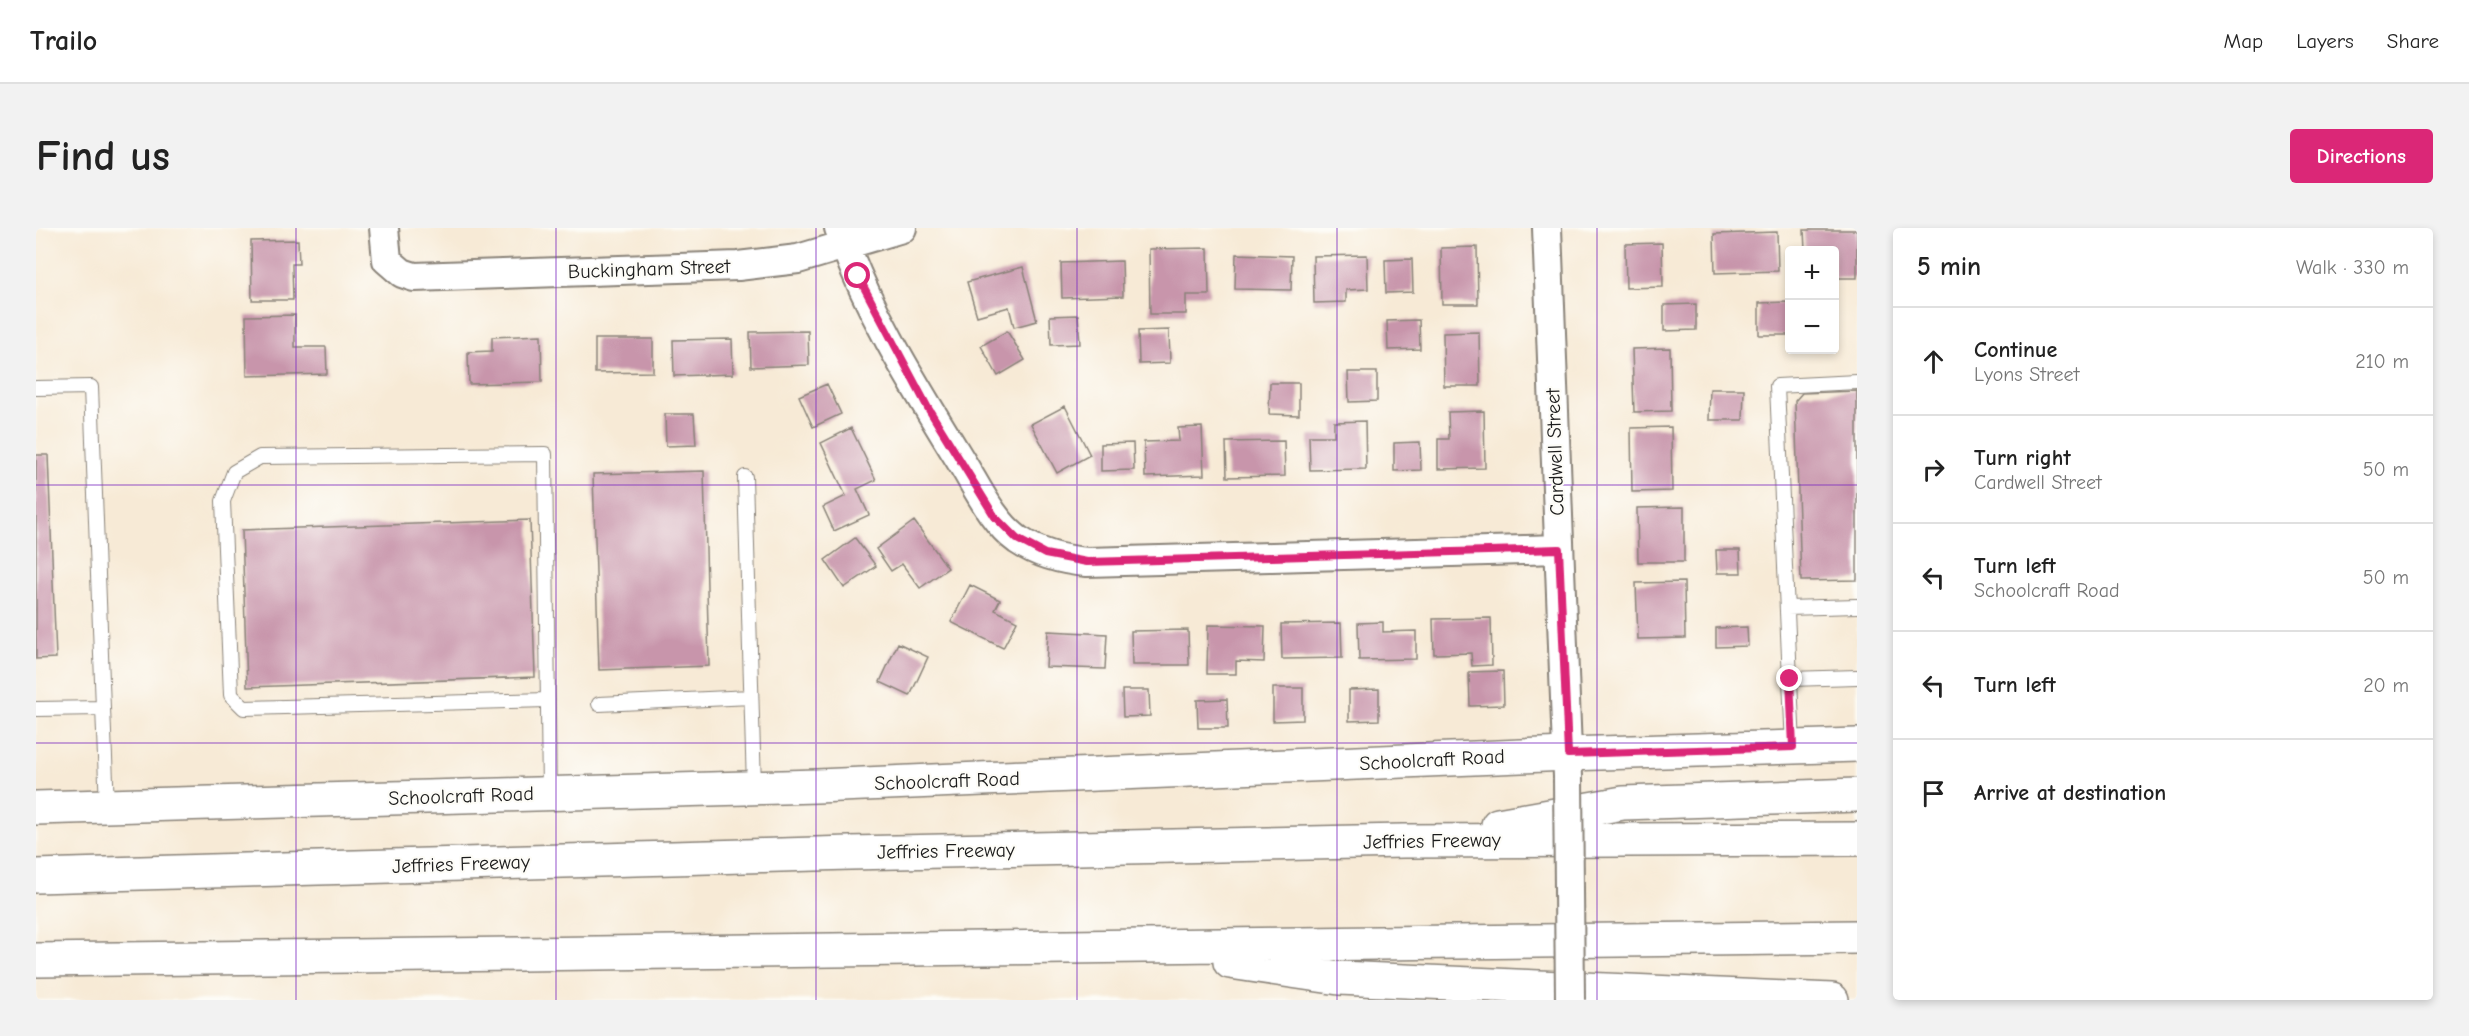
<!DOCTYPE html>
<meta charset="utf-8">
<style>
:root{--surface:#fff;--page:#f2f2f2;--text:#222;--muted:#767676;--line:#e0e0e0;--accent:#db2777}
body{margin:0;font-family:"Comic Neue",sans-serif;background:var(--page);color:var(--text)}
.controls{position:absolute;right:18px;top:18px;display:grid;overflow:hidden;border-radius:6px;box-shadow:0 3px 9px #0003}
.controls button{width:54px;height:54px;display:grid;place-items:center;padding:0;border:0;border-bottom:2px solid var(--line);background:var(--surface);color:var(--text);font:30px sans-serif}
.stop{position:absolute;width:18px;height:18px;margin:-14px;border:4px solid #db2777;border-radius:50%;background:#fff}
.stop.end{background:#db2777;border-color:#fff;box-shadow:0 2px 6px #0008}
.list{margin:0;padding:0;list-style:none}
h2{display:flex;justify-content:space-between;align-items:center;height:78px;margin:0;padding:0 24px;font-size:26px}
h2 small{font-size:20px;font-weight:400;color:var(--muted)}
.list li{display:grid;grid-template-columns:39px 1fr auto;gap:18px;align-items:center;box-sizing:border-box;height:108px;padding:0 24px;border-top:2px solid var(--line)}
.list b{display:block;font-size:22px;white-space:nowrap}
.list p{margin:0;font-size:20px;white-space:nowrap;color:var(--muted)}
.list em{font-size:20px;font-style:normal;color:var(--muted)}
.icon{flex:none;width:33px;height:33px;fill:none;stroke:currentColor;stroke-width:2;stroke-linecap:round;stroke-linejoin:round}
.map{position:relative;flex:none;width:1821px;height:772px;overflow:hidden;border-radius:6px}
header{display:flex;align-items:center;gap:36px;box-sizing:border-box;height:84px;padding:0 30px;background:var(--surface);border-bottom:2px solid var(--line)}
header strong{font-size:28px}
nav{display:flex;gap:33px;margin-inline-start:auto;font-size:21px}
.intro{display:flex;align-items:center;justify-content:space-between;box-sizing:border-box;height:144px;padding:0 36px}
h1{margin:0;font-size:42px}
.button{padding:15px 27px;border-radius:6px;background:var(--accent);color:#fff;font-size:21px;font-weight:700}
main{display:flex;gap:36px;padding:0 36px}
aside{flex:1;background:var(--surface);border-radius:6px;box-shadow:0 3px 9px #0003}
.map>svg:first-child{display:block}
.building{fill:#c895ab}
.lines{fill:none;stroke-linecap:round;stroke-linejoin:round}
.lane-casing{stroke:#8a8379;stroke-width:16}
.street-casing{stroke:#8a8379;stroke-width:32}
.secondary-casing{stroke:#8a8379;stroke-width:36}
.highway-casing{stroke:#8a8379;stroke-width:36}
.lane{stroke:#fff;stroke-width:14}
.street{stroke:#fff;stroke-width:28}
.secondary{stroke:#fff;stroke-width:33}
.highway{stroke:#fff;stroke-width:33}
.street-bridge-casing{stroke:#8a8379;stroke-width:32;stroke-linecap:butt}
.street-bridge{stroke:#fff;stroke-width:28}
.route{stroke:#db2777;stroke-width:8}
.grid{fill:none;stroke:#7b2cbf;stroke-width:1.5;stroke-opacity:0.55}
.labels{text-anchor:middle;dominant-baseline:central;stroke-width:4.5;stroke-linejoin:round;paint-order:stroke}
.street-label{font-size:20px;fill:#1c1c1c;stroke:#fdfcf7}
</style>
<header>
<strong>Trailo</strong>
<nav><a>Map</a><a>Layers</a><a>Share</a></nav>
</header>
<div class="intro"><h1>Find us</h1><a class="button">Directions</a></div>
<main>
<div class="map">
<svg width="1821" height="772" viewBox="0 0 1821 772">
<rect width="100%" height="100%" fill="#fdfcf7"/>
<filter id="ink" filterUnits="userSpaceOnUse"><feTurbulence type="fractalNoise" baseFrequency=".0167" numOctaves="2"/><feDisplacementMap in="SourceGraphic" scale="12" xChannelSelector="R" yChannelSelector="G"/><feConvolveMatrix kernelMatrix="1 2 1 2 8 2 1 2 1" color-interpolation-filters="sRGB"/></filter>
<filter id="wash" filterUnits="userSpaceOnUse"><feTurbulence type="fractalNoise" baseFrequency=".008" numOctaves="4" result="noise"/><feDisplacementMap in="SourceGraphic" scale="24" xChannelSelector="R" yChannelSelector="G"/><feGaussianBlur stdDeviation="1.35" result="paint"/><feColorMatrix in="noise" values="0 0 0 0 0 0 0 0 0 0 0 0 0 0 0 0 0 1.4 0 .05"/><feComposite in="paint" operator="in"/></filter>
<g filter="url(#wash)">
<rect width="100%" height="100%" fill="#f7ead6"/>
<g id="blocks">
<path class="building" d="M1768 2H1821V50H1798V22H1769Z
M1741 4 1742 43 1679 45 1678 6Z
M262 12 263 36H256L257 72H216L215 13Z
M1626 15 1627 59 1590 60 1589 16Z
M1441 19 1442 76H1406L1405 20Z
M1172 20 1173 67H1150V86H1114L1113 21Z
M1200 26 1256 28 1255 62 1199 61Z
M1331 27 1332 61 1310 62V74L1278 75 1277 28Z
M1376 31 1377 64 1350 65 1349 32Z
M1086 33 1087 68 1026 70 1025 35Z
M987 39 1001 93 978 99 973 79 941 88 931 54Z
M1754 74V107H1723V75Z
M1660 76V102L1628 103V77Z
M259 87V119H290L291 146 211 148 210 88Z
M1042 87 1044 116 1015 117 1014 88Z
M1383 92 1384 121 1352 122 1351 93Z
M1133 102 1134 135 1103 136 1102 103Z
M772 103 773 137 715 139 714 104Z
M971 103 989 132 962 148 945 118Z
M1443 104 1444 158H1408L1407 105Z
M505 107 506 154 433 156 432 124 456 123V109Z
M559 111H617V144L559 145Z
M696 111 697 146 638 148 637 112Z
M1634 120 1635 183 1598 184 1596 121Z
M1312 144H1341V173L1313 174Z
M1234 155H1263V187L1233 186Z
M791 156 805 186 777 199 763 168Z
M1674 161H1708L1707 192H1673Z
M1821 163V352L1765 353 1759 173 1766 165Z
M1029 178 1054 227 1021 245 995 196Z
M1448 183 1449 240 1402 241V211H1413L1412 184Z
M629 186H658L660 217 630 218Z
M1329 193 1330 241 1274 242 1273 208H1298V194Z
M1166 199 1168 247 1109 249 1108 214 1143 213 1142 200Z
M1635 199 1636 263 1596 264 1595 200Z
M815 200 840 252 821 261 833 287 798 303 787 279 810 268 785 215Z
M1248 213 1249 248 1191 249 1190 214Z
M1384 214 1385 242 1358 243V215Z
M1097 215 1098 242 1065 243V216Z
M0 227H12L20 430 0 431Z
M668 243 673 438 563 442 557 246Z
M1648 279V334H1602L1601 280Z
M494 292 499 449 211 459 206 302Z
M878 293 912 340 884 360 866 336 855 343 840 321Z
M819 310 840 338 808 360 789 332Z
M1680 322H1704L1705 345H1681Z
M1648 354 1649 410 1602 411 1600 355Z
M934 357 964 372 959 382 981 393 967 420 915 394Z
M1455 390 1456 437 1436 438 1435 425 1398 426 1397 391Z
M1347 394V404L1380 403V431L1323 432 1322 395Z
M1305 395 1306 430 1246 431 1245 396Z
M1172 397 1229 398 1228 434 1200 433V446H1171Z
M1711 399 1712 418 1680 419V400Z
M1152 402 1153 437H1096L1095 403Z
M1012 403 1071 406 1069 441 1010 439Z
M862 415 892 429 874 468 844 454Z
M1467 443 1468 477 1434 478 1433 444Z
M1237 460H1267V492L1237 493Z
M1343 461V492L1313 493V462Z
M1086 462H1113L1114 488 1087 489Z
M1191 471 1192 500H1162L1161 472Z"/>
</g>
</g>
<g filter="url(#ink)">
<use href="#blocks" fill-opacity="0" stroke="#8a8379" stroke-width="1.5"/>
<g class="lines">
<defs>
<path id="lane" d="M0 160 55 159 67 480
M709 249 718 559
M1751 380 1821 378
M1754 451 1821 449
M512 472 208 480 195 467 187 273 198 244 224 229 509 226 513 566
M563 476 715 469
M0 481 67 480 71 578
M1757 519 1741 158 1821 154"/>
<path id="street" d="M348 0 351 32 366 45 378 49 702 38 762 31 866 0
M803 0C831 83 880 160 926 235 942 261 957 294 982 312 1003 326 1026 332 1051 334L1523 321
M1511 0 1532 549"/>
<path id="secondary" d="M0 580 781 558 1531 526 1821 517"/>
<path id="highway" d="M1462 597 1587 575 1821 567
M0 648 814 625 1367 613 1821 611
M0 732 1821 709
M1194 734 1303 750 1796 772"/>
</defs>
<use href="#lane" class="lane-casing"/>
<use href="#street" class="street-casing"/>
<use href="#secondary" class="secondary-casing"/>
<use href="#highway" class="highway-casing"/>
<use href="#lane" class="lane"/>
<use href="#street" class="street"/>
<use href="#secondary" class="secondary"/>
<use href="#highway" class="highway"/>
<defs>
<path id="street-bridge" d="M1532 551 1534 772"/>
</defs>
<use href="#street-bridge" class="street-bridge-casing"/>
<use href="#street-bridge" class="street-bridge"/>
</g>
</g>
<g class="lines" filter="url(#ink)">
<path class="route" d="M822 48 892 180 959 289 981 311 1009 326 1051 334 1523 321 1532 526 1757 519 1754 451"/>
</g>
<path class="grid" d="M260 0V772M520 0V772M780 0V772M1041 0V772M1301 0V772M1561 0V772M0 257H1821M0 515H1821"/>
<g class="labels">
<g class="street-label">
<text transform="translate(613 41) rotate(-2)">Buckingham Street</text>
<text transform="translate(1519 224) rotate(-92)">Cardwell Street</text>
<text transform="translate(1396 532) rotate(-3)">Schoolcraft Road</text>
<text transform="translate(911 553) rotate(-2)">Schoolcraft Road</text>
<text transform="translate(425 568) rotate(-2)">Schoolcraft Road</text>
<text transform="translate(1396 613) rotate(-1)">Jeffries Freeway</text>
<text transform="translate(910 623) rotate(-1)">Jeffries Freeway</text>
<text transform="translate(425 636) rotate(-2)">Jeffries Freeway</text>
</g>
</g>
</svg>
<div class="controls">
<button>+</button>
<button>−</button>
</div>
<div class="stop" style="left:822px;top:48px"></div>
<div class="stop end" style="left:1754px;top:451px"></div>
</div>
<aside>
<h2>5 min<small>Walk · 330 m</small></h2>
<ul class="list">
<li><svg class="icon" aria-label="ahead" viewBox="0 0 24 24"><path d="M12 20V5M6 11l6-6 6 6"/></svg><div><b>Continue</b><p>Lyons Street</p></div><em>210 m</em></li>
<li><svg class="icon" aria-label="right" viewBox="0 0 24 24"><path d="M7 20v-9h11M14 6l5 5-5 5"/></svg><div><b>Turn right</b><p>Cardwell Street</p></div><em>50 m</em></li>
<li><svg class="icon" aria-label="left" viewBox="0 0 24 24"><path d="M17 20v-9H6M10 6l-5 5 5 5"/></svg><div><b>Turn left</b><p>Schoolcraft Road</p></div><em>50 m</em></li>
<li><svg class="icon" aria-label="left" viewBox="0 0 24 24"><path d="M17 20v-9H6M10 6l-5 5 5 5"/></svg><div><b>Turn left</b></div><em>20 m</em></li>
<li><svg class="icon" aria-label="arrive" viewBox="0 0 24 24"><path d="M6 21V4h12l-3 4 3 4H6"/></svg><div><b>Arrive at destination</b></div></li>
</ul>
</aside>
</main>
